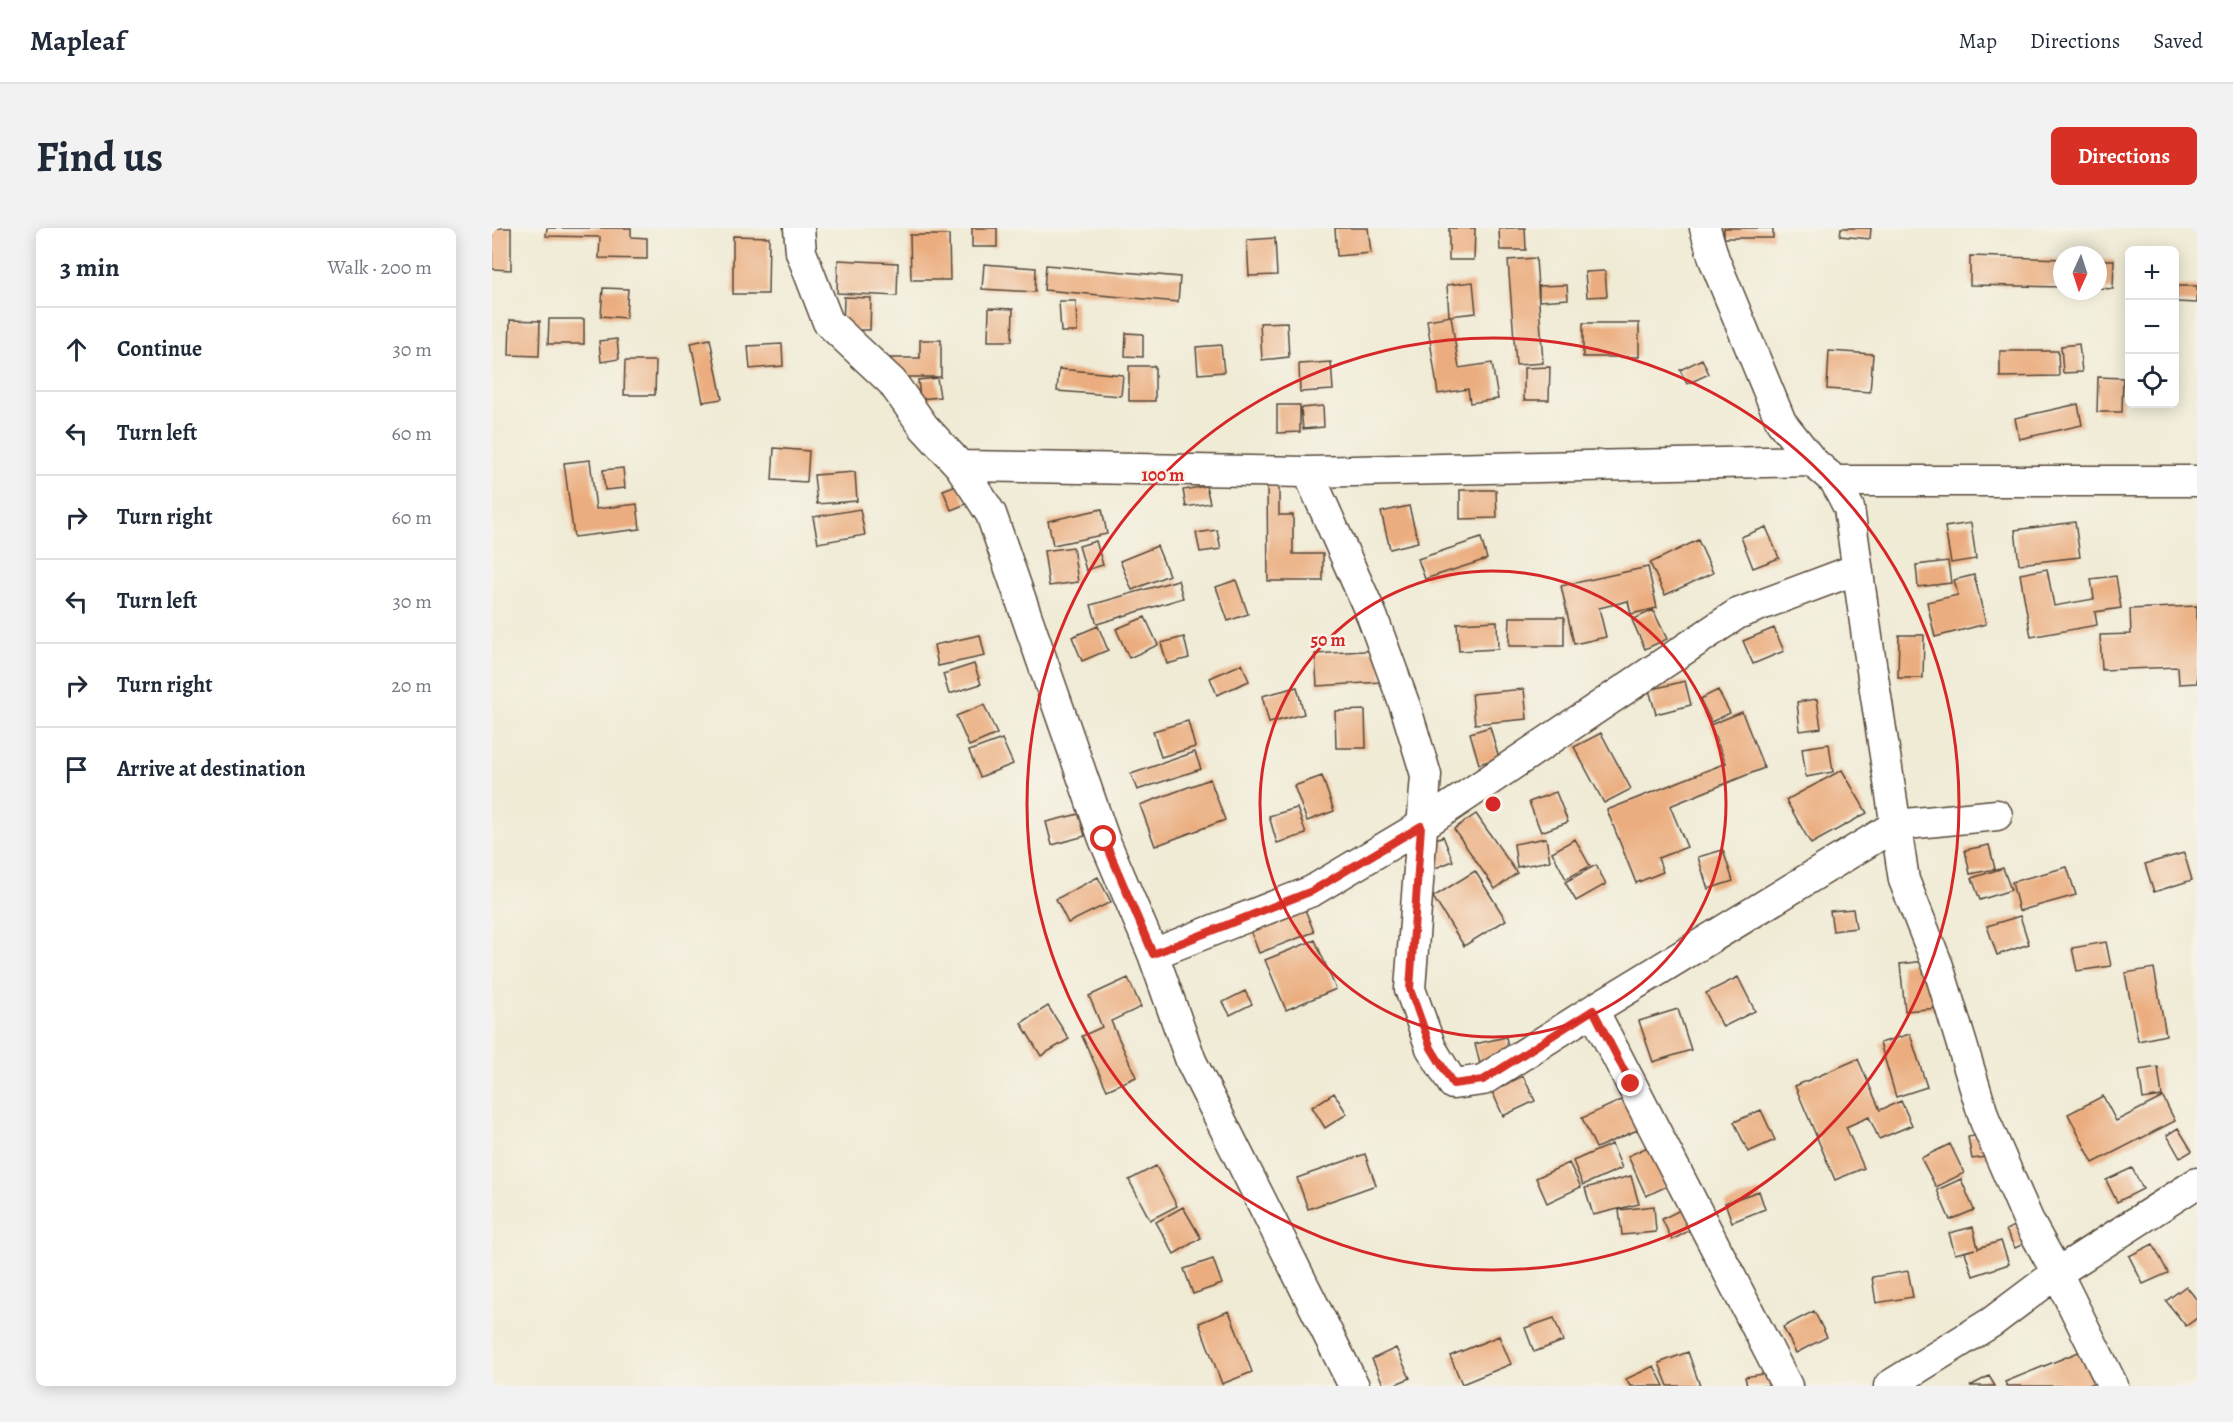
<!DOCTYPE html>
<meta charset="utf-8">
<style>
:root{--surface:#fff;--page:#f2f2f3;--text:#1f2937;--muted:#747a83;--line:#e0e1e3;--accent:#d93025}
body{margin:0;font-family:Alegreya,serif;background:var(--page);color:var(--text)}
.controls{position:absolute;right:18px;top:18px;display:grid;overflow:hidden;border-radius:9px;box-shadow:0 3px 15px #0003}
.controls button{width:54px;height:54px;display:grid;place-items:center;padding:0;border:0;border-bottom:2px solid var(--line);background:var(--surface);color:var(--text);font:30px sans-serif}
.compass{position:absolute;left:1561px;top:18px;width:54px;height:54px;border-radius:50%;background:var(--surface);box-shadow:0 3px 15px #0003;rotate:183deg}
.stop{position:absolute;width:18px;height:18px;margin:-14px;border:4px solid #d93025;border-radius:50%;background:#fff}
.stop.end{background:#d93025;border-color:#fff;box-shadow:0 2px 6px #0008}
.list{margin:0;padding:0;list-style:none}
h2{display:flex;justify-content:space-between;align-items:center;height:78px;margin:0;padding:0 24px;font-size:26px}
h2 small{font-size:20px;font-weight:400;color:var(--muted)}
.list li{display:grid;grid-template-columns:39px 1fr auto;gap:18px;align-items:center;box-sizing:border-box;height:84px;padding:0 24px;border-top:2px solid var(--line)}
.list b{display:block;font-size:22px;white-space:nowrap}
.list em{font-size:20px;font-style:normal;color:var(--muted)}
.icon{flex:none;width:33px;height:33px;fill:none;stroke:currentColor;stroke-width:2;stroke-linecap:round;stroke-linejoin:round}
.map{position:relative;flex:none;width:1705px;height:1158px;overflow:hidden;border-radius:9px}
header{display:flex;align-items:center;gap:36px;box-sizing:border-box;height:84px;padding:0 30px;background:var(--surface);border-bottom:2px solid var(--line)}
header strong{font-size:28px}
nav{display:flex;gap:33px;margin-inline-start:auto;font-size:21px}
.intro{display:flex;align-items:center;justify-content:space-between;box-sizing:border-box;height:144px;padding:0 36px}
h1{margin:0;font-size:42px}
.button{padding:15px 27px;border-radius:9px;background:var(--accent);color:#fff;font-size:21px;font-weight:700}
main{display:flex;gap:36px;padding:0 36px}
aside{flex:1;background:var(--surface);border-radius:9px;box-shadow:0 3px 15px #0003}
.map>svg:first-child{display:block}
.building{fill:#ebad7f}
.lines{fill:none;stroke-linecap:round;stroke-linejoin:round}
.minor-casing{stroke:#564739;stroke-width:33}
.minor{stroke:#fff;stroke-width:30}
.route{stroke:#d93025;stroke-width:8}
.ring{fill:none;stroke:#d62828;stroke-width:3}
.centre{fill:#d62828;stroke:#f7f3e8;stroke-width:3}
.ring-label{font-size:18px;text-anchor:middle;font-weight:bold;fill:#d62828;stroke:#f7f3e8;stroke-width:5;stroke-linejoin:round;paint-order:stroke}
</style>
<header>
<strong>Mapleaf</strong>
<nav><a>Map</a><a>Directions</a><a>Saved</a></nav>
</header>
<div class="intro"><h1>Find us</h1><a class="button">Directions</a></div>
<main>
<aside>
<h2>3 min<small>Walk · 200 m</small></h2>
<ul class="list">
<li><svg class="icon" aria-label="ahead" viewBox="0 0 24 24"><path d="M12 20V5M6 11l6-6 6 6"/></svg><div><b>Continue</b></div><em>30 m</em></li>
<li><svg class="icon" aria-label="left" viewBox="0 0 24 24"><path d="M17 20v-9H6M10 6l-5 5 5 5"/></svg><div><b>Turn left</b></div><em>60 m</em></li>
<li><svg class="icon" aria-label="right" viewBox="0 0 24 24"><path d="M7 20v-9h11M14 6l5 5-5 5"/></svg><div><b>Turn right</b></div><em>60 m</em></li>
<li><svg class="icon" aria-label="left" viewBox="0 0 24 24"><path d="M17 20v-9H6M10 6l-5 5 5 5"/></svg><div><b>Turn left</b></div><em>30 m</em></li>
<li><svg class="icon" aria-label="right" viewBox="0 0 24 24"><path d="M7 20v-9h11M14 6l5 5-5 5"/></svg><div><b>Turn right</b></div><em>20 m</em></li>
<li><svg class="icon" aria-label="arrive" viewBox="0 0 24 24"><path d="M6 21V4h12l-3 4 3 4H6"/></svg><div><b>Arrive at destination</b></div></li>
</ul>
</aside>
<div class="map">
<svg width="1705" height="1158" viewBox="0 0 1705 1158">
<rect width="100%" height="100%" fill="#f7f3e8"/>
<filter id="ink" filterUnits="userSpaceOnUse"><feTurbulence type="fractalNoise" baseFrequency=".0167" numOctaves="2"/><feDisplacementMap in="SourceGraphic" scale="12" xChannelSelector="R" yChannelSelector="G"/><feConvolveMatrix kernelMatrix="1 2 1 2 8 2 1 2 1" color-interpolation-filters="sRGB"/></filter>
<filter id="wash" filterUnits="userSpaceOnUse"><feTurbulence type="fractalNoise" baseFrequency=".008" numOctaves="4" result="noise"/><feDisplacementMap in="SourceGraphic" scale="24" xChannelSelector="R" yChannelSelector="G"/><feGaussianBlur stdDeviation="1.35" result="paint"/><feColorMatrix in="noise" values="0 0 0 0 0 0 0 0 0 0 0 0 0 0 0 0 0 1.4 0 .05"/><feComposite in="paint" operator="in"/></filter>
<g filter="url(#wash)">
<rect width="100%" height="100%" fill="#f0ebd5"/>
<g id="blocks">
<path class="building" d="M0 0H19V42L0 41Z
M55 0H139V9L155 10V31L107 30 108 9 54 8Z
M480 0H505V19H480Z
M843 0H876L879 25 845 28Z
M957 0H983L982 32H957Z
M1007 0H1033L1034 22H1008Z
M1232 0H1281V10H1232Z
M1349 0H1379L1378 11 1348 8Z
M418 7H457L458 52H419Z
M241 8 277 9 276 66H241Z
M783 10 785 47 757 48 755 12Z
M1478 28 1570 31V59L1478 57Z
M1044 30 1051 135 1024 137 1016 32Z
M346 32 406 35 405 68 345 65Z
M1606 32H1622L1621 61 1606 60Z
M492 36 544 40 543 64 490 61Z
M554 37 688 49 686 74 552 62Z
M1113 43 1115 68 1095 69 1093 44Z
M981 54 984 85 957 88 955 57Z
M1075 57 1076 71 1047 73V58Z
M1685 58H1705V75L1685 74Z
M111 60 136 61 134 90 109 88Z
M352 69 379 70 378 102H351Z
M567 73H584L585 104H569Z
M497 80 521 81 520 113H496Z
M959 88 967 140 1000 135 1006 171 978 175 976 161 946 166 935 92Z
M57 91H92V116H56Z
M18 92 48 93 47 128 17 127Z
M795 94 797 129 770 132 768 95Z
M1091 95H1147V129H1091Z
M634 105 651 106V129L633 128Z
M125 111 127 131 109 134 107 113Z
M218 111 230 171 211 174 199 115Z
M428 112H449V149H393V130H428Z
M290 116 291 138 258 141 256 118Z
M1587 116 1590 144 1571 145 1569 118Z
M729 117 732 144 706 146 704 119Z
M1337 123 1381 126 1378 164 1335 161Z
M1508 123H1566L1567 148 1508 149Z
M1210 131 1217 146 1195 156 1188 142Z
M133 133H164L163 167H132Z
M839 134 841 162 808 164 807 136Z
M637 138H663V173H637Z
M1058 139 1057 172H1032V140Z
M567 141 631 147 629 168 565 163Z
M1606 149 1631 150 1630 184H1605Z
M445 150 448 169 428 171 426 152Z
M1586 176 1590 197 1527 211 1523 190Z
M785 177H808V204L785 205Z
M831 178 832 199 811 201 809 180Z
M282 220 317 223 315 254 280 252Z
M98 232 104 281 145 276 148 301 82 309 72 235Z
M131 240 133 260 113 262 111 242Z
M363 244 365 273 325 276 322 247Z
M467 256 474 276 459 282 451 262Z
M714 258 718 275 694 279 691 262Z
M775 258H787V287H801V326H831V353H776Z
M968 262H1004L1005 290 968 291Z
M917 278 926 314 898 321 889 284Z
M368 281 373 307 326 315 321 289Z
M610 281 615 306 561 317 556 293Z
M1583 294 1588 329 1527 336 1523 302Z
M1479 295 1484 331 1459 335 1453 299Z
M1274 299 1287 330 1261 340 1249 309Z
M725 302 729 321 708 324 704 305Z
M989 310 995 331 933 351 926 331Z
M1206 312 1221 345 1173 367 1158 335Z
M604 313 611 337 594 342 587 318Z
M665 318 677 347 640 362 628 333Z
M581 319 586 354 557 358 552 323Z
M1456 333 1459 355 1426 359 1424 337Z
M1156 339 1165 380 1139 386 1136 373 1107 380 1114 409 1082 416 1069 358Z
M1555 341 1562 378 1602 371 1599 351 1624 348 1629 380 1603 384 1605 397 1539 409 1528 346Z
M1482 347 1494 396 1443 409 1435 374 1466 367 1462 352Z
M686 352 691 370 605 396 599 377Z
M744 352 756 386 736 393 724 359Z
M1705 378V455L1687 456 1686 439 1610 442 1608 407 1639 406 1638 381Z
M1161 382 1175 411 1153 421 1140 392Z
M653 389 666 417 637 430 624 401Z
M1018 389H1072V418H1017Z
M1005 393 1006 421 967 423 965 395Z
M606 398 616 422 590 433 580 409Z
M1282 400 1292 423 1261 436 1251 413Z
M488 407 493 428 446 438 442 417Z
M1407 407H1432L1431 450H1406Z
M692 409 697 430 675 436 669 415Z
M888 422 890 454 825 458 823 426Z
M482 436 489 456 457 466 451 446Z
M750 436 757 453 725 467 718 450Z
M1193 453 1199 477 1164 486 1157 462Z
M805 459 812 486 777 495 770 468Z
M1032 461 1035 491 983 496 980 466Z
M1226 462 1238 485 1219 494 1208 471Z
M1325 471 1329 500 1308 503 1305 474Z
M492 477 505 506 477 518 464 488Z
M873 482 874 520H844L843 483Z
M1250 484 1272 540 1178 578 1195 619 1166 630 1171 644 1144 655 1115 582 1234 535 1218 497Z
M696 493 703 519 669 529 661 503Z
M998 499 1007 530 987 536 978 505Z
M1109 505 1139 561 1112 575 1082 519Z
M510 511 521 536 488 549 477 523Z
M1337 516 1341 544 1314 549 1310 520Z
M703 524 709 541 645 562 639 546Z
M1350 542 1375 585 1319 616 1294 572Z
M830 548 842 583 815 593 802 558Z
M718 551 733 592 663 618 648 577Z
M1064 564 1076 594 1049 604 1037 574Z
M805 580 814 606 785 615 777 588Z
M587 586 593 608 560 617 554 594Z
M984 586 1025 645 1003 661 962 601Z
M951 608 961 633 941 641 931 617Z
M1054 610 1058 633 1025 639 1022 616Z
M1083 611 1098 638 1074 651 1060 624Z
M1497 617 1503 641 1478 646 1473 622Z
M1231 622 1241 653 1216 661 1206 629Z
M1692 625 1700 652 1662 664 1653 636Z
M1104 637 1114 656 1084 673 1073 654Z
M1575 639 1584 667 1527 683 1520 654Z
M1511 640 1519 662 1488 672 1480 650Z
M983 643 1014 692 972 718 941 669Z
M606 649 619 674 576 695 564 671Z
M812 679 822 704 767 725 757 699Z
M1361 681 1364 700 1341 703 1338 683Z
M1528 688 1537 716 1505 727 1495 698Z
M823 712 844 761 794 782 773 732Z
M1614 714 1619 738 1585 743 1580 720Z
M1442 732 1447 780 1413 783 1408 736Z
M1662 740 1674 807 1646 813 1633 745Z
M1246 749 1263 783 1231 799 1214 765Z
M636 750 649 779 619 793 644 849 615 862 590 808 610 799 597 768Z
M753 763 760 776 738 787 731 774Z
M556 778 577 811 549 828 529 795Z
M1186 781 1199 822 1161 834 1147 793Z
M1418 806 1435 859 1404 869 1388 815Z
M1014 809 1018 830 988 836 983 816Z
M1366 831 1388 882 1409 873 1420 897 1387 911 1377 889 1354 899 1372 940 1343 952 1303 858Z
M1666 839 1670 868 1651 871 1647 842Z
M1031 848 1043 873 1011 888 1000 863Z
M842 865 855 886 833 900 820 879Z
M1611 868 1624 893 1671 869 1683 893 1601 935 1576 886Z
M1136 869 1150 900 1104 920 1090 890Z
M1269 882 1283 912 1256 924 1242 894Z
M1686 900 1700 923 1688 930 1675 907Z
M1504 904 1508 927 1480 931 1476 909Z
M1164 915 1182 955 1154 968 1136 928Z
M1120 916 1130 940 1091 957 1081 933Z
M1458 916 1472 945 1444 959 1429 930Z
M873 926 884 957 816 981 805 950Z
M1077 935 1089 959 1055 975 1044 950Z
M664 938 685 978 658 992 637 952Z
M1640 940 1651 961 1625 974 1614 952Z
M1139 948 1147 976 1101 987 1093 960Z
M1469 951 1482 982 1458 992 1445 962Z
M1267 963 1273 981 1240 994 1233 975Z
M1162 978 1164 1004 1130 1007 1127 982Z
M691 979 709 1010 682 1026 664 994Z
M1194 979 1204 999 1180 1012 1170 991Z
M1540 988 1550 1007 1523 1020 1514 1002Z
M1481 999 1486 1020 1509 1013 1517 1036 1481 1048 1473 1024 1483 1021 1463 1026 1457 1005Z
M1661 1016 1676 1045 1651 1056 1637 1028Z
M721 1031 730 1056 701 1066 692 1041Z
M1416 1043 1421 1069 1384 1075 1380 1049Z
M1694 1058 1705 1072V1090L1694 1098 1674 1073Z
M737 1083 760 1144 730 1156 707 1095Z
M1322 1083 1335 1109 1304 1125 1291 1099Z
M1062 1090 1071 1113 1042 1124 1033 1100Z
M1007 1108 1019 1136 970 1156 958 1128Z
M1611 1114 1624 1146 1595 1158H1515L1513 1154Z
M904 1120 918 1150 899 1158H892L880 1131Z
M1196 1124 1208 1158H1176L1167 1135Z
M1162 1138 1172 1158H1138L1134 1151Z
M1281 1144 1283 1158H1255L1253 1149Z
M1497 1148 1503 1158H1478Z"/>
</g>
</g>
<g filter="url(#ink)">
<use href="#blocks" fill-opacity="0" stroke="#564739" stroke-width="1.5"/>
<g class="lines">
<defs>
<path id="minor" d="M307 0 309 24 336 94 400 154 432 199 468 238 499 286 612 611 661 726 699 833 862 1158
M1213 0 1222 31 1289 194 1320 233 1343 253 1357 280 1376 416 1412 652 1446 738 1493 893 1538 996 1565 1045 1621 1158
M468 238 816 244 1320 233
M816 244 880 388 914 481 934 547 918 761 939 820 961 856 991 852 1101 782 1404 597 1505 587
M1343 253H1705
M661 726 820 663 929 598 1245 386 1365 341
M1101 782 1295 1158
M1397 1158 1500 1094 1565 1045 1705 955"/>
</defs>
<use href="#minor" class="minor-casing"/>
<use href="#minor" class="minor"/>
</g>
</g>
<g class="lines" filter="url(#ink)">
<path class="route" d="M612 611 661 726 820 663 929 598 918 761 939 820 961 856 991 852 1101 782 1139 856"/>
</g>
<g class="ring">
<circle cx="1001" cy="576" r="233"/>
<circle cx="1001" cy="576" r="466"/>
</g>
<circle cx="1001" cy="576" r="9" class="centre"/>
<g class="ring-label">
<text x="671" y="253">100 m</text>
<text x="836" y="418">50 m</text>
</g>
</svg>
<div class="controls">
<button>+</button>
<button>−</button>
<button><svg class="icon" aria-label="locate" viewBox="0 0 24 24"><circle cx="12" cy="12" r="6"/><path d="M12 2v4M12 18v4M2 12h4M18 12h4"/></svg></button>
</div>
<svg class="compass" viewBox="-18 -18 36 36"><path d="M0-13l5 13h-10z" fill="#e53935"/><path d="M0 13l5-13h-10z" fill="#747a83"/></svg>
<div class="stop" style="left:612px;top:611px"></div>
<div class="stop end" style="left:1139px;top:856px"></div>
</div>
</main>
